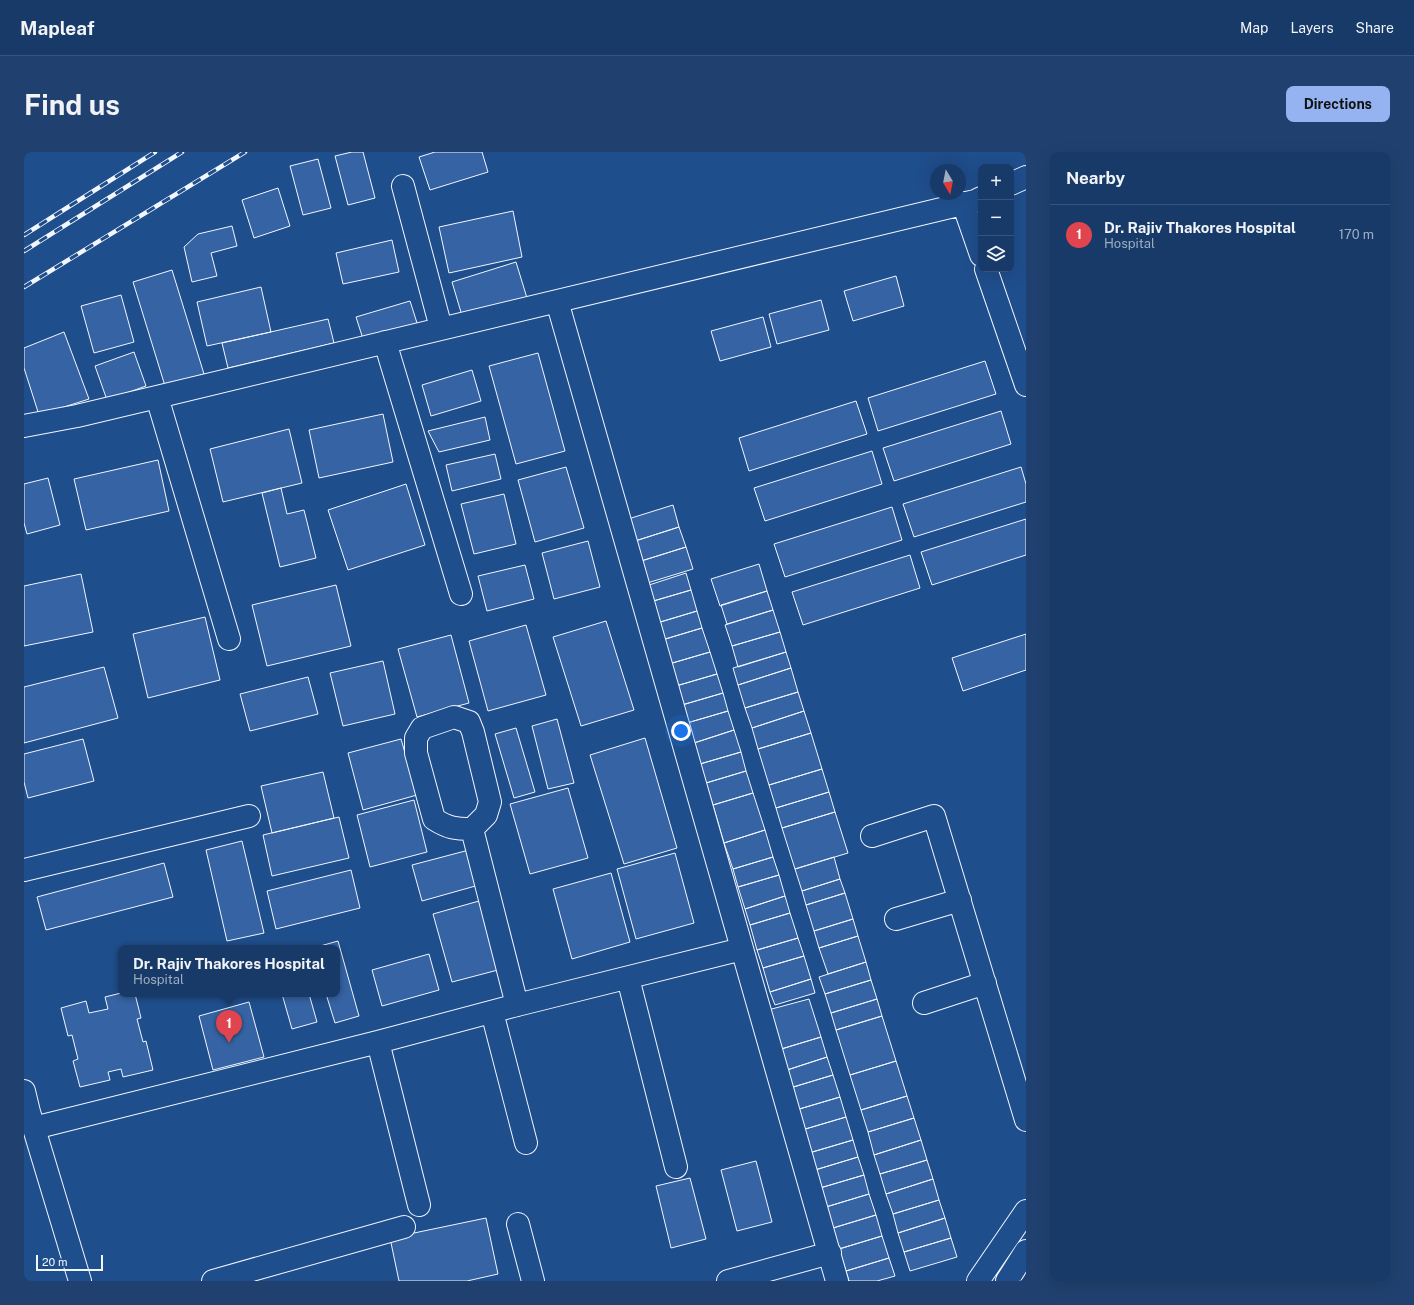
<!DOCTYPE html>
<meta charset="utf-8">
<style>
:root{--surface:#173a69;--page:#20416f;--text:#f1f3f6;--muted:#9eadc0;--line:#36547d;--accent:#95b2f1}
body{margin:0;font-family:"Public Sans",sans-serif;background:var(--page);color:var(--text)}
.controls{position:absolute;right:12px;top:12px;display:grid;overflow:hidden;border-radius:8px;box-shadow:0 4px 16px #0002}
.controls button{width:36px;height:36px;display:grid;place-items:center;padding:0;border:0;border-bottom:1px solid var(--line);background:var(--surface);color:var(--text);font:20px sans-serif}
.compass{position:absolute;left:906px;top:12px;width:36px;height:36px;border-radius:50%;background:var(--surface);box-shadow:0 4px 16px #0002;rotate:170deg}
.scale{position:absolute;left:12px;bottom:10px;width:67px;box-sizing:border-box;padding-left:4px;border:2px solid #f2f6ff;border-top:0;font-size:11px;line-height:14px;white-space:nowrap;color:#f2f6ff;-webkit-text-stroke:3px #1f4e8c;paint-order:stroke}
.you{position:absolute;left:657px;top:579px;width:14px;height:14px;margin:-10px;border:3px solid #fff;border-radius:50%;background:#1a73e8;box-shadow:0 0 0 6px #1a73e833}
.badge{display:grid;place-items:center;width:26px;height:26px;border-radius:50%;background:var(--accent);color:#fff;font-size:13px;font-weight:700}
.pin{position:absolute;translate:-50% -33px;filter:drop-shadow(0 1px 2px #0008)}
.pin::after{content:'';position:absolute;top:21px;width:14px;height:12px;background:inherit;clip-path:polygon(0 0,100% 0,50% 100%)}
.popup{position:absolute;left:94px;top:793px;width:222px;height:52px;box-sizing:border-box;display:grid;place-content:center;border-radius:8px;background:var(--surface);filter:drop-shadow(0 1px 3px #0005);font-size:13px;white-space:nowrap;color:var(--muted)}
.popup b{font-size:15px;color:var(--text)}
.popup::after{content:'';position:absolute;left:50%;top:100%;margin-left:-8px;border:8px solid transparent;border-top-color:var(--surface)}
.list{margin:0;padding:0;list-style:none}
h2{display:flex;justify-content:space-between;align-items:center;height:52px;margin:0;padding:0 16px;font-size:17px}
h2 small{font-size:13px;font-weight:400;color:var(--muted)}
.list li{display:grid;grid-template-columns:26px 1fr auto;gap:12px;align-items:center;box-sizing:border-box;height:60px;padding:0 16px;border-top:1px solid var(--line)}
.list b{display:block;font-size:15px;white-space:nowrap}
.list p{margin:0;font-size:13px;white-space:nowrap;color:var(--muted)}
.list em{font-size:13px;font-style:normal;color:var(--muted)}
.icon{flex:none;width:22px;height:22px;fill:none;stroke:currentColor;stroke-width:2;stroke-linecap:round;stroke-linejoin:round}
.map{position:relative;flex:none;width:1002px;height:1129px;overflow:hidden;border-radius:8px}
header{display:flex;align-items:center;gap:24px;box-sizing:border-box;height:56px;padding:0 20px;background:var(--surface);border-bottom:1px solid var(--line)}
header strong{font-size:19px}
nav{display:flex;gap:22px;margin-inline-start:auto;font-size:14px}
.intro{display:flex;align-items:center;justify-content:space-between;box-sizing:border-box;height:96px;padding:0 24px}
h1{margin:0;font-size:28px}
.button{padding:10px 18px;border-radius:8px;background:var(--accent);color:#111;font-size:14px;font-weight:700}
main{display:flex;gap:24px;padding:0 24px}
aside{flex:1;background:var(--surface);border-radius:8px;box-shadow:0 4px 16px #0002}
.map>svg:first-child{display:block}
.building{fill:#3563a3;stroke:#f2f6ff}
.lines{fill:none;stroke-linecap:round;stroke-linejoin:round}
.minor-casing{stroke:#f2f6ff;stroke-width:24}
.minor{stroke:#1f4e8c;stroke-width:22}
.rail-casing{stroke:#f2f6ff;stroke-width:4.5}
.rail{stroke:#1f4e8c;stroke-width:3;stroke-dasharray:9;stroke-linecap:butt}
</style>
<header>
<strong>Mapleaf</strong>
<nav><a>Map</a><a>Layers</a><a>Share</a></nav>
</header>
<div class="intro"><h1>Find us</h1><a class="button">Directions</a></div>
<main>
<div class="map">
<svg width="1002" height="1129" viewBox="0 0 1002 1129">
<rect width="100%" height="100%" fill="#1f4e8c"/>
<path class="building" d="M328 0H339L351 46 324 53 311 4Z
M411 0H458L464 20 406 38 395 5Z
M294 7 307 56 279 63 266 14Z
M254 36 266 74 230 86 218 48Z
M489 59 498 105 425 121 415 75Z
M208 74 213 94 187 101 193 124 168 130 160 95 174 82Z
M368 88 375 120 319 132 312 101Z
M492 110 503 146 439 167 428 130Z
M148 118 180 222 141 234 109 130Z
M872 124 880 154 829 169 820 139Z
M237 135 247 180 183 194 173 150Z
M97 143 110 190 70 201 57 154Z
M797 148 805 178 753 192 745 162Z
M386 149 394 174 340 190 332 165Z
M739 165 747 195 696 209 687 179Z
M304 167 310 191 204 216 198 191Z
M40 180 65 247 15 263 0 216V196Z
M110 200 122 234 83 248 71 214Z
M514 201 541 299 492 312 465 214Z
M961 209 972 242 854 279 844 246Z
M448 218 457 249 407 264 398 233Z
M832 249 843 282 725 319 715 286Z
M977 259 987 292 870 329 859 296Z
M359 262 369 310 295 326 285 278Z
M461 265 466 288 415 300 404 279Z
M265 277 278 331 199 350 186 297Z
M848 299 858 332 741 369 730 336Z
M471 302 477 327 428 339 422 313Z
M134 308 145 359 62 378 50 327Z
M542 315 560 376 511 390 494 328Z
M997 315 1002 332V350L890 385 879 352Z
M24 326 36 373 3 382 0 371V332Z
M382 332 401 393 324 418 304 358Z
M257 336 263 362 280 358 292 406 256 415 238 341Z
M480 342 492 392 450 402 437 352Z
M649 353 655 375 608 390 601 368Z
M868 355 878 388 761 425 750 392Z
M1002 367V403L908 433 897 400Z
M655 375 662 395 614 410 608 390Z
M564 389 576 435 530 447 518 401Z
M662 395 669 417 620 432 614 410Z
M886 403 896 436 779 473 768 440Z
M735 412 743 439 696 454 687 427Z
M501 413 510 447 463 459 454 424Z
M662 421 667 438 626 450 622 434Z
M57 422 69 480 0 494V434Z
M312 433 327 494 243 514 228 453Z
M667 438 673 459 633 471 626 450Z
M743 439 749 458 703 472 697 453Z
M749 458 756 480 708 494 701 473Z
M673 459 678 476 638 488 633 471Z
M181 465 196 528 124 546 109 482Z
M582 469 610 558 557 574 529 485Z
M502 473 522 543 464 559 445 489Z
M678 476 686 500 645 512 638 488Z
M756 480 762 500 714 515 708 494Z
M1002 482V518L939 539 928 506Z
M427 483 445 551 393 565 374 497Z
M686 500 693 522 652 534 645 512Z
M762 500 767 516 714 533 709 516Z
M359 509 371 562 319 574 306 521Z
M80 515 94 566 0 591V535Z
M767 516 774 540 721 556 714 533Z
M693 522 699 541 658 553 652 534Z
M284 525 294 562 226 579 216 542Z
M774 540 780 559 728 576 721 556Z
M699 541 704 559 663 571 658 553Z
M704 559 710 578 670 591 663 571Z
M780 559 787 581 734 597 728 576Z
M533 567 550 631 524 637 508 574Z
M492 576 511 640 490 646 471 582Z
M710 578 717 600 676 612 670 591Z
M787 581 798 617 745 633 734 597Z
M621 586 653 696 600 712 566 603Z
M59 587 70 629 4 646 0 630V602Z
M377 587 393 643 339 658 324 601Z
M717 600 722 619 682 631 676 612Z
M798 617 805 640 752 656 745 633Z
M722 619 729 641 689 653 682 631Z
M299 620 310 666 248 681 237 634Z
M544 636 564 706 506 722 486 652Z
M805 640 811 660 758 676 752 656Z
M729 641 741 678 700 691 689 653Z
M390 648 403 700 346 715 333 663Z
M811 660 824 701 771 717 758 676Z
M315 665 325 706 248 724 239 683Z
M741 678 749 705 709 717 700 691Z
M218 689 240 781 203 789 182 698Z
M445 698 455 733 398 749 388 713Z
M651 701 670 771 612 787 593 717Z
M749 705 755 723 714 735 709 717Z
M810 705 816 727 778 739 771 717Z
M140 711 149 745 22 778 13 745Z
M327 718 336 756 252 777 243 739Z
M587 721 606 790 548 807 529 737Z
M755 723 761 744 721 757 714 735Z
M816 727 821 741 782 753 778 739Z
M821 741 829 767 790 779 782 753Z
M761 744 766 761 726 773 721 757Z
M455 749 474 818 428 830 409 762Z
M766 761 774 786 733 798 726 773Z
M829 767 834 784 795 796 790 779Z
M834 784 842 810 804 822 795 796Z
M774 786 780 804 739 816 733 798Z
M314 789 335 864 311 871 302 842H313V796H289Z
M405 802 415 838 358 854 348 818Z
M780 804 787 827 746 840 739 816Z
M842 810 847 828 801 842 795 825Z
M787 827 791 841 751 853 746 840Z
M847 828 853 847 807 861 801 842Z
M97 841V842H111L117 866 113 867 119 890 122 889 129 918 99 925 97 917 84 920 86 928 56 935 49 909 54 907 48 883 44 884 37 856 62 849 65 861 84 857 81 845Z
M258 842H285L293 870 268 877Z
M785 847 797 885 754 898 744 858Z
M853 847 858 864 812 878 807 861Z
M225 850 240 905 189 918 175 864Z
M858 864 872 909 826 923 812 878Z
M797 885 803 905 760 919 754 898Z
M803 905 809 923 766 936 760 919Z
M872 909 883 944 837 958 826 923Z
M809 923 816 945 772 958 766 936Z
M883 944 890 966 844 980 837 958Z
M816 945 822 965 778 978 772 958Z
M822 965 829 988 785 1001 778 978Z
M890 966 897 988 850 1003 844 980Z
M829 988 834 1005 791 1018 785 1001Z
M897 988 903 1008 856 1022 850 1003Z
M834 1005 840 1023 796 1036 791 1018Z
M903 1008 909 1027 862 1042 856 1022Z
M732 1009 748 1070 713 1079 697 1018Z
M840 1023 845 1042 802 1055 796 1036Z
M666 1026 682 1087 647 1096 632 1034Z
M909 1027 915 1048 869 1062 862 1042Z
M845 1042 852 1063 809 1076 802 1055Z
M915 1048 921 1066 874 1081 869 1062Z
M852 1063 858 1084 815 1097 809 1076Z
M462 1066 474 1122 443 1129H375L366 1086Z
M921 1066 927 1086 880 1100 874 1081Z
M858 1084 865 1106 822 1119 815 1097Z
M927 1086 933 1105 886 1119 880 1100Z
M865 1106 871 1124 853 1129H825L822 1119Z"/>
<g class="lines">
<defs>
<path id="minor" d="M987 32 1002 25
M379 34 417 176
M939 51 957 103
M962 117 1002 233
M533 149 813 1129
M361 190 437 442
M133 245 205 487
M0 274 53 264 133 245 951 49 957 46
M448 677C431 677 424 676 410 667L392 601V586L398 576 430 565 445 570 449 580 466 650 462 663 448 677 493 853
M848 684 910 664 1002 968
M0 718 225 664
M872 767 936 748
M604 826 652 1015
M900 851 961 831
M468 860 502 991
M354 890 395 1053
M0 939 5 960 56 1129
M10 976 354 890 493 853 718 797
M494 1072 509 1129
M189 1129 380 1075
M704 1129 806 1101
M954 1129 1002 1059
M983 1129 1002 1099"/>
</defs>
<use href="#minor" class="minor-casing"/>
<use href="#minor" class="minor"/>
<defs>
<path id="rail" d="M0 83 131 0
M0 99 158 0
M0 135 221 0"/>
</defs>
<use href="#rail" class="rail-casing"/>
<use href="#rail" class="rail"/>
</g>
</svg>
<div class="controls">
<button>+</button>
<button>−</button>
<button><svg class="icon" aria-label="layers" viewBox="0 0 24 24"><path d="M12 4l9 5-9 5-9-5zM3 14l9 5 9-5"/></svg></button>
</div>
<svg class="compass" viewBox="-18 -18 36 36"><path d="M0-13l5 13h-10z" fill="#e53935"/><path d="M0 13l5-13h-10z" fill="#9eadc0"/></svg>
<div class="scale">20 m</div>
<div class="you"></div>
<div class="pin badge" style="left:205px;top:891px;background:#e0444e">1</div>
<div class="popup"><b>Dr. Rajiv Thakores Hospital</b>Hospital</div>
</div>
<aside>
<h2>Nearby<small></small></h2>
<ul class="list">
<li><span class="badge" style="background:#e0444e">1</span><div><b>Dr. Rajiv Thakores Hospital</b><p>Hospital</p></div><em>170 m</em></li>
</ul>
</aside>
</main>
